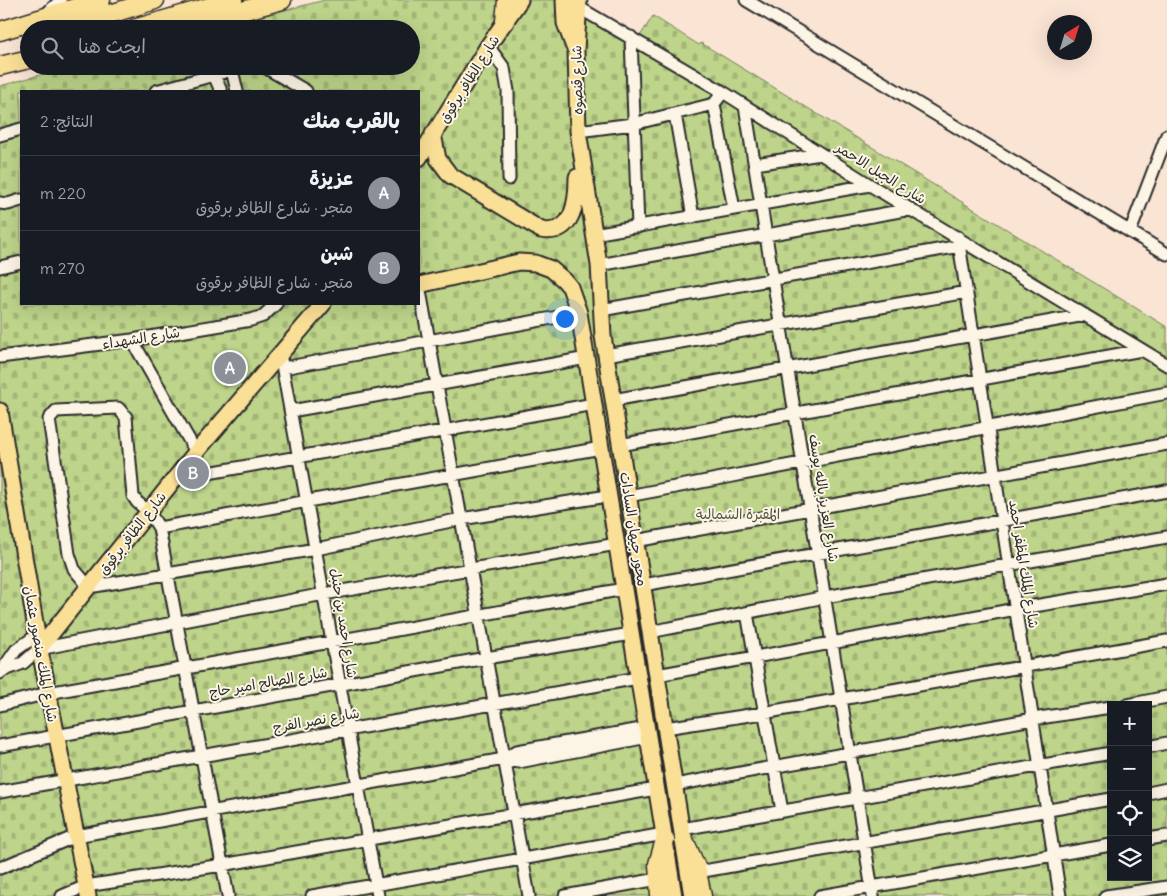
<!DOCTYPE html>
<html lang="ar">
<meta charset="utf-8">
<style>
:root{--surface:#171b24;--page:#242831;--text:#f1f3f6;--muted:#9ea1a6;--line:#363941;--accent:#8c9099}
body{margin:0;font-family:Delius,"Playpen Sans Arabic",sans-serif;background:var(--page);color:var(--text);direction:rtl}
.controls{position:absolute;right:15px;bottom:15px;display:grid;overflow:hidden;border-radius:0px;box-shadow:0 5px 20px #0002}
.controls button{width:45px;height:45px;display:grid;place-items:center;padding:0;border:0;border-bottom:1px solid var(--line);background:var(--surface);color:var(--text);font:25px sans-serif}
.compass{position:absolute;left:1047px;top:15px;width:45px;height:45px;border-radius:50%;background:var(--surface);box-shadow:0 5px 20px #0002;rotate:38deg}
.you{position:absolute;left:564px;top:318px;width:18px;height:18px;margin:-12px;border:4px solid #fff;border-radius:50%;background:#1a73e8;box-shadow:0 0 0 8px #1a73e833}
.badge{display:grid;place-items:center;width:32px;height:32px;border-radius:50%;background:var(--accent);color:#fff;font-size:16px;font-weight:700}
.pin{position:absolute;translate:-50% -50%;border:2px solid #fff;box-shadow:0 1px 5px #0006}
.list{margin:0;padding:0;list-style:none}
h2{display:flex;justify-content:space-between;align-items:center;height:65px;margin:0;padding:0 20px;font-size:21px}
h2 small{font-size:16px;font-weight:400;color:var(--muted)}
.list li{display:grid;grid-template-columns:32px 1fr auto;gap:15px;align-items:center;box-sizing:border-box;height:75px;padding:0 20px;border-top:1px solid var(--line)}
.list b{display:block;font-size:19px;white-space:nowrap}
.list p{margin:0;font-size:16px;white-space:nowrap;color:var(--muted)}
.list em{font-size:16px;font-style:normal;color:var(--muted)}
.icon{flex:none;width:28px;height:28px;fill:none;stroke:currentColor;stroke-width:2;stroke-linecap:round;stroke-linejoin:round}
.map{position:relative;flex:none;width:1167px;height:896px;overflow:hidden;direction:ltr}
.search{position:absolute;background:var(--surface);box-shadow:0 5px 20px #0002;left:20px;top:20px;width:400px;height:55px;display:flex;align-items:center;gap:12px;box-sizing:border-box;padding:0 18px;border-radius:28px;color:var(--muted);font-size:19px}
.panel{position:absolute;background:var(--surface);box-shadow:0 5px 20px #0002;left:20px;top:90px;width:400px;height:215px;border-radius:0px;direction:rtl}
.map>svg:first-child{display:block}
.cemetery{fill:url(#cemetery-stones);stroke:#74805a;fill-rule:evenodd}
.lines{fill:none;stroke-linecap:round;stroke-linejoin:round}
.minor-casing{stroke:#2b2b2b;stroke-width:15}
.major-casing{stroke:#2b2b2b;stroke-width:19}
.highway-casing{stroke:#2b2b2b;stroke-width:21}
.minor{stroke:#fcf5e5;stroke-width:11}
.major{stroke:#fadf96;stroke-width:15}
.highway{stroke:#fadf96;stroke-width:18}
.labels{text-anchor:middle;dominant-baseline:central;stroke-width:4;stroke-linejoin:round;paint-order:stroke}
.street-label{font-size:14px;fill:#2b2b2b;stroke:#fcf5e5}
.park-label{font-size:14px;fill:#505543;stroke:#fcf5e5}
</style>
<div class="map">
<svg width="1167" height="896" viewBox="0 0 1167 896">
<defs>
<pattern id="cemetery-stones" width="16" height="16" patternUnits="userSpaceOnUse" patternTransform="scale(1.25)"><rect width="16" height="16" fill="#bdd48a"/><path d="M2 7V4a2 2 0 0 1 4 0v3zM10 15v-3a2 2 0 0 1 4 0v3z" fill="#a3b677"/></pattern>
</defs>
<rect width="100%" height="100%" fill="#fae4d4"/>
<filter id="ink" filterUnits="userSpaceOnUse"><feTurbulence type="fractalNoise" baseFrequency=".02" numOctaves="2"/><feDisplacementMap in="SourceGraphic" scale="10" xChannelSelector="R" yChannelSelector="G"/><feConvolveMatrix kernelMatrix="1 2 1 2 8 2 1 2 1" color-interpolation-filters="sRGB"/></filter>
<g filter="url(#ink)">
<path class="cemetery" d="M325 0H569L638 39 653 16 699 45 701 43 1167 327V896H0V86L72 66H411V29H211ZM21 91H419V304H21ZM1111 705H1148V877H1111Z"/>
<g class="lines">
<defs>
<path id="minor" d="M746 0 1167 254
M578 7 723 92 870 185 1167 365
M44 16 61 0
M631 37 638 227
M488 46 504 68 508 91 509 179
M231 66 237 91
M263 66 306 91
M214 75 221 91
M156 91 232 70
M714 104 734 209
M745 106 873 896
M675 114 693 217
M578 131 633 124 714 104 723 92
M0 135 21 129
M755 164 821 154
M0 203 8 204 21 200
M1130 232 1167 135
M594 234 870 185
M958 237 1060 896
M599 265 911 209
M0 267 21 262
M419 285 529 896
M601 310 960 246
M132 340 196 452
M280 354 378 896
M606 355 967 292
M0 357 132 340 251 320 263 316 276 304
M283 368 579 313
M613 400 1085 315
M291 411 587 358
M620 445 1142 350
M175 479 594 404
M628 496 1167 393
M159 528 601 448
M635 541 1167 444
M643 585 1167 491
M747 613 782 811
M650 632 825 597 1167 537
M2 671 23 663 39 649 324 594 617 544
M0 673 16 650 37 635
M657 675 1016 609 1167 584
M0 705 48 693 624 589
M1127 705 1167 697
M665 728 763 713 1167 641
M0 746 486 658 631 634
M1148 747 1167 743
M504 759 519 762 648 737
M675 785 1033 719 1111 707
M0 792 638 678
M1148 793 1167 789
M682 829 1111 753
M1148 839 1167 836
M0 868 76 836 504 759 517 751 647 728
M698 872 1111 799
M62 896 86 886 222 865 656 789
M228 896 159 528 149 512 137 502 133 496 126 417 118 408 56 411 49 419 69 554 74 569 89 587 316 549 461 519 608 496
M312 896 664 834
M565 896 658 879
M820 896 1111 845
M1106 896 1167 887"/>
<path id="major" d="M564 0 565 23 574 47
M579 0 576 50 578 131 599 265 603 336 692 896
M433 134 438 159 450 175 541 230C574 236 577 201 577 177
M419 158 488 46 520 0
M419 285 519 262 535 263 551 269 564 280 570 287 579 313 674 896
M0 411 37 635 88 896
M39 649 196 452 323 304"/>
<path id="highway" d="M43 18C79 29 120 10 155 0
M505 21 507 0
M134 29 233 0
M177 29 282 0
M0 31 101 0
M0 66 29 59
M684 840 696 867 702 896
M660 896 658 864 665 840"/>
</defs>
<use href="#minor" class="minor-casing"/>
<use href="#major" class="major-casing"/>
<use href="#highway" class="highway-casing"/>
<use href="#minor" class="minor"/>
<use href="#major" class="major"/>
<use href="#highway" class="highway"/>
</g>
</g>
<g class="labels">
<g class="street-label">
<text transform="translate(469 79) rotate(-58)">شارع الظافر برقوق</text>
<text transform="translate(577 80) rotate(-91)">شارع قنصوه</text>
<text transform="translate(881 173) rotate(32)">شارع الجبل الاحمر</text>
<text transform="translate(141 338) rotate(-9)">شارع الشهداء</text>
<text transform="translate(824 498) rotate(81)">شارع العزيز بالله يوسف</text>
<text transform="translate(634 529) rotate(81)">محور جيهان السادات</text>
<text transform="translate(132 533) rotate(-52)">شارع الظافر برقوق</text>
<text transform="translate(1024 564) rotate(81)">شارع الملك المظفر احمد</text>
<text transform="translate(344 623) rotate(81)">شارع احمد بن حنبل</text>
<text transform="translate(41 654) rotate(80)">شارع الملك منصور عثمان</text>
<text transform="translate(268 682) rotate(-10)">شارع الصالح امير حاج</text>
<text transform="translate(316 720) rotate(-10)">شارع نصر الفرج</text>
</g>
<g class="park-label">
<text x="738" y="514">المقبرة الشمالية</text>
</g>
</g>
</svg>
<div class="controls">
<button>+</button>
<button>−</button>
<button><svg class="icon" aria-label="locate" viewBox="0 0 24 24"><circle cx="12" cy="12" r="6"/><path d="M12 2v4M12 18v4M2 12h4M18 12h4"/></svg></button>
<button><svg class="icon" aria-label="layers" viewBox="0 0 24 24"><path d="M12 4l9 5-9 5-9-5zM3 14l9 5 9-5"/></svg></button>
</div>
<svg class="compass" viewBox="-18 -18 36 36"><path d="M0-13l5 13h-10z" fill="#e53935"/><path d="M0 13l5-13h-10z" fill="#9ea1a6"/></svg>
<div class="you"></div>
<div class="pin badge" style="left:230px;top:368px">A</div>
<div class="pin badge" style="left:193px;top:473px">B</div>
<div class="search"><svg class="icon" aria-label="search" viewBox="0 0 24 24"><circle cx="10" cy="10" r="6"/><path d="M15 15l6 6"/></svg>ابحث هنا</div>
<section class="panel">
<h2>بالقرب منك<small>النتائج: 2</small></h2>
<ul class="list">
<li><span class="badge">A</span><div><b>عزيزة</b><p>متجر · شارع الظافر برقوق</p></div><em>220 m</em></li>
<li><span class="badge">B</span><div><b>شبن</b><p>متجر · شارع الظافر برقوق</p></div><em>270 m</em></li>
</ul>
</section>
</div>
